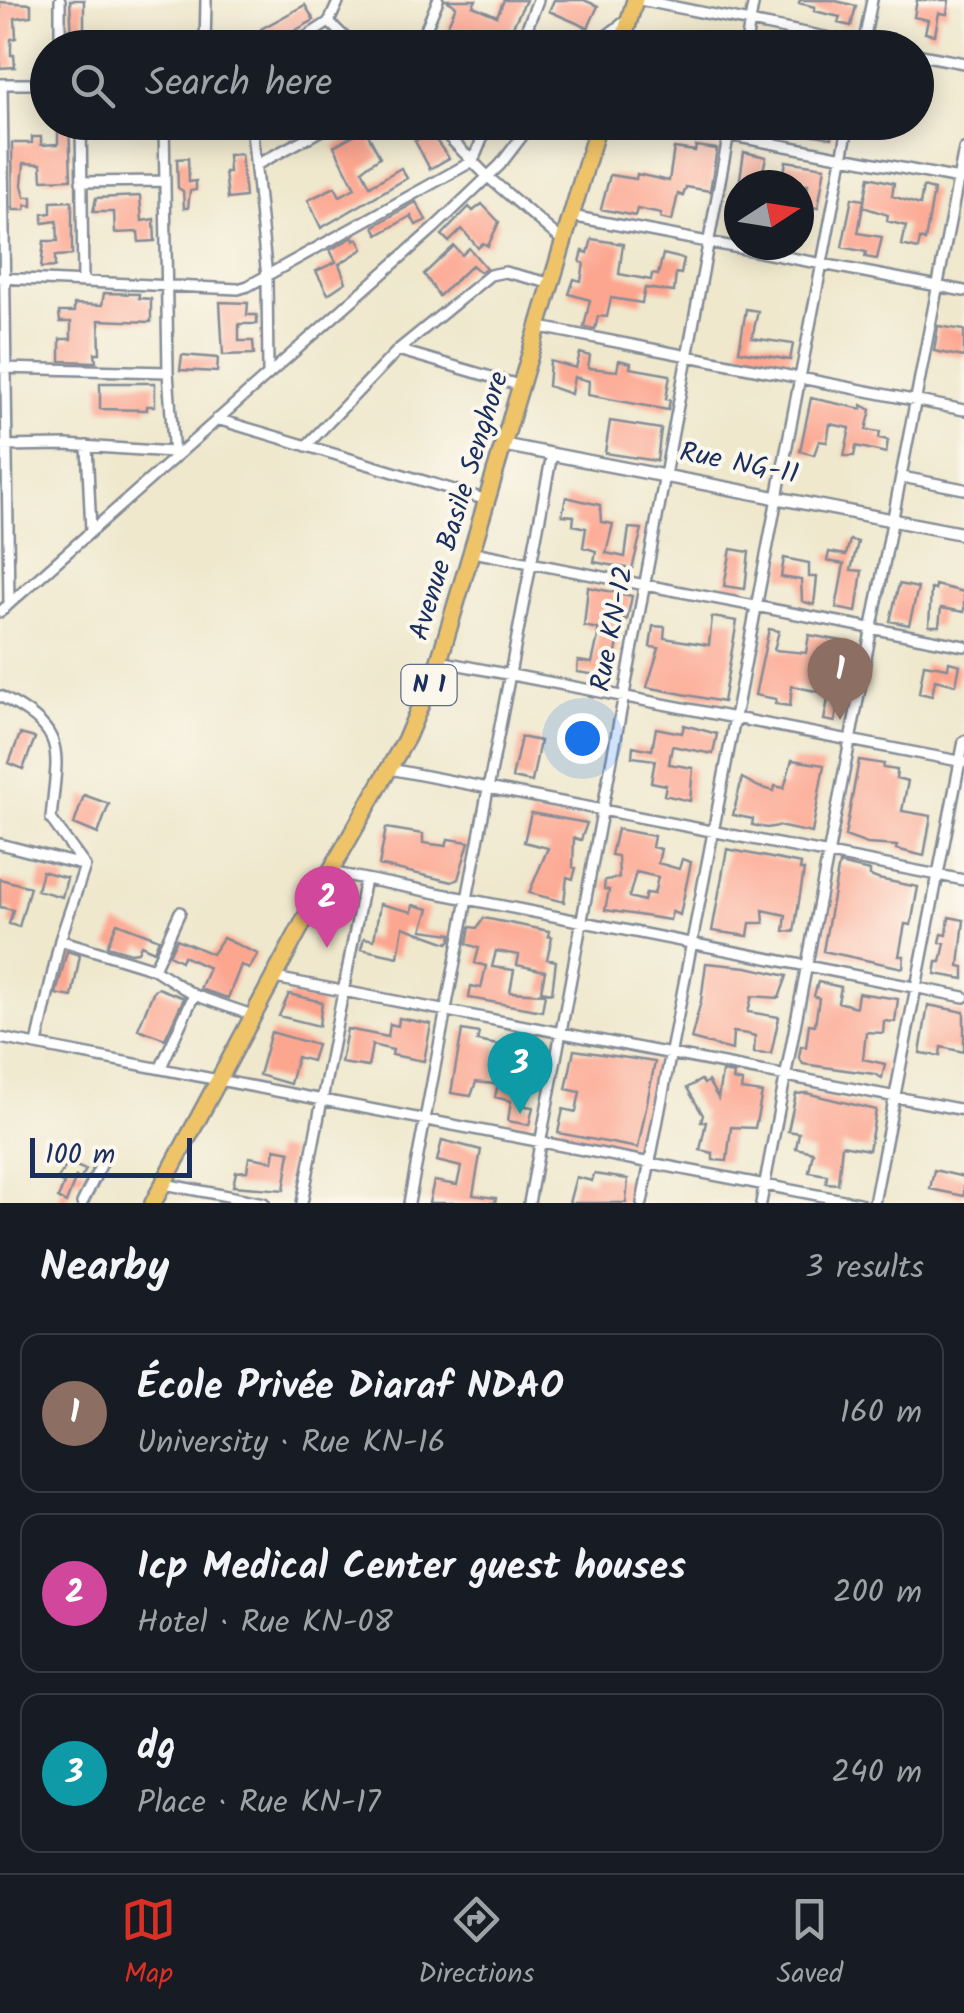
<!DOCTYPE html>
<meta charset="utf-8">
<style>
:root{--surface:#171b24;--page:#20242c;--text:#f1f3f6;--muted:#9ea1a6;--line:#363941;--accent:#d93025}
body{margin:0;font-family:Kalam,sans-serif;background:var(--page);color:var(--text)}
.compass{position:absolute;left:724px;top:170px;width:90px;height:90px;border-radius:50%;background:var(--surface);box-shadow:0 5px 25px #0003;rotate:78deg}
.scale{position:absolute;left:30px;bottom:25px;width:162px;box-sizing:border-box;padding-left:10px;border:5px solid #1b2f5e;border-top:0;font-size:28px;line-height:35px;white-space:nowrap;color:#1b2f5e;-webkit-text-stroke:8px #fbf7ec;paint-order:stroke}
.you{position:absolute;left:582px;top:738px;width:35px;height:35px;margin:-25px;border:8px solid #fff;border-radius:50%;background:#1a73e8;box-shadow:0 0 0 15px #1a73e833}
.badge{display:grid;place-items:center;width:65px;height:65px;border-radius:50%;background:var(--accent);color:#fff;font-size:32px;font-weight:700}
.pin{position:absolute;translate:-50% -82px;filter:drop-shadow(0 2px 5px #0008)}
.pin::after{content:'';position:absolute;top:52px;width:35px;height:30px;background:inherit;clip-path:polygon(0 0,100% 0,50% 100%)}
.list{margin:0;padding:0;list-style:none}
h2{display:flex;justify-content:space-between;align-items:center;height:130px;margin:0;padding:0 40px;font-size:42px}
h2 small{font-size:32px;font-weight:400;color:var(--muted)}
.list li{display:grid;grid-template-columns:65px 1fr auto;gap:30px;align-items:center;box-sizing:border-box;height:160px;margin:0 20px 20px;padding:0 20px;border:2px solid var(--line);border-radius:20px}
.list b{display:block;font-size:38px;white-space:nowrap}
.list p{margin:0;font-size:32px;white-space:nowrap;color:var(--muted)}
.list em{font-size:32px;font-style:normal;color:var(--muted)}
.icon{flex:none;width:55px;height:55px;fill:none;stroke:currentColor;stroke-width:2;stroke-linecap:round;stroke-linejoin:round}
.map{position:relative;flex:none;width:964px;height:1203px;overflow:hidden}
.search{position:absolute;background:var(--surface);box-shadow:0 5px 25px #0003;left:30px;right:30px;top:30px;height:110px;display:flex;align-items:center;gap:25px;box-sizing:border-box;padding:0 35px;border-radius:55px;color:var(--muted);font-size:38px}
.sheet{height:670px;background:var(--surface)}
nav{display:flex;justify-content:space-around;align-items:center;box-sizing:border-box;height:140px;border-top:2px solid var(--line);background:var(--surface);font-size:28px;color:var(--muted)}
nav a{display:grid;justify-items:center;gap:5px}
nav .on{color:var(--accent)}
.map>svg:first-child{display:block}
.building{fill:#fca690;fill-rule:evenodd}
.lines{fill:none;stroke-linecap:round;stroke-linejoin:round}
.minor-casing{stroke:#858c96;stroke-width:14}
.tertiary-casing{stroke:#858c96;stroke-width:16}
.trunk-casing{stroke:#858c96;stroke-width:20}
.minor{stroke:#fff;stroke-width:9}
.tertiary{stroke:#fff;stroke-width:11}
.trunk{stroke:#efc469;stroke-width:15}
.labels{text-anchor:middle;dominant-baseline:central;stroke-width:8;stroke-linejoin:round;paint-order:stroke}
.shield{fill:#fbf7ec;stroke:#5e6b89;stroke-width:2.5}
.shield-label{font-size:25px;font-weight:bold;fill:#1b2f5e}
.street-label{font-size:28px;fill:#1b2f5e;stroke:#fbf7ec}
</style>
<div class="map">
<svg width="964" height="1203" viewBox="0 0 964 1203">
<rect width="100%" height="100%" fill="#fbf7ec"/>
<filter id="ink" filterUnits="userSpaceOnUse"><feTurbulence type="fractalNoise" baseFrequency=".01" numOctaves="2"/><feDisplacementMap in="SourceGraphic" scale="20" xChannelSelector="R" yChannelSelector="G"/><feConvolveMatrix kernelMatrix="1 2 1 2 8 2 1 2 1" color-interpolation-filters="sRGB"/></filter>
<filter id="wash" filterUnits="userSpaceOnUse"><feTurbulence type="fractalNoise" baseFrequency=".0048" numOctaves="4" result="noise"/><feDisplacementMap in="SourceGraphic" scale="40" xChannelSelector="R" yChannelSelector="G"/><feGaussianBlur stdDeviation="2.25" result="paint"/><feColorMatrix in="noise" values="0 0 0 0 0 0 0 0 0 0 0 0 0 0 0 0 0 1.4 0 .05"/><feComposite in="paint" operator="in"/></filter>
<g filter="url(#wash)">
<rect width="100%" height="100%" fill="#efe8cd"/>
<g id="blocks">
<path class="building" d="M70 0H84V40L105 39V48H69V40H72Z
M446 0H476L473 6 497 16 504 0H526L505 42 479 29 474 41 446 29 456 6Z
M554 0H584L598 6 588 28 549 11Z
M800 0H832L856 6 851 26 838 23 840 17 814 11 815 7 799 3Z
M917 0H949L947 14 939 13 935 35 925 33 928 20 914 17Z
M0 2 31 4V16L15 18 16 38 11 39V55H14L15 67 0 68Z
M305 5 314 20 269 45 261 29Z
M58 122H69L71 179 42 180 41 164 24 163 22 185 25 197H32V206L26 205 25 210H13L12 143H32V137H41V145L58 144Z
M770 122H834L832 138 769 127Z
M365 129 380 157 362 170 370 186 401 168 407 178 321 228 308 200 335 187 340 196 355 188 334 146Z
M430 132 449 158 430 169 415 141Z
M696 146 717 149 710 191 686 187 683 196 678 194 672 221 660 218 661 214 637 209 635 216 601 209 610 175 636 179 637 174 669 181 674 148 695 151Z
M744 152 766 157 760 185H739Z
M241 154 245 197 228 199 225 172H229L228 155Z
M188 158 189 182 196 181V190L190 191 188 208H184L183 191 178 188 177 159Z
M786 161 825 167 818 208 805 206 808 185H782Z
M869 177 894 183 892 196 920 205 923 187 934 190 925 241 920 239 918 249 902 245 906 226 887 221 888 215 863 207Z
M140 196 142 221 154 219 155 241 139 242 138 232 115 233 114 212H93L96 198Z
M852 198 864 200 858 233 882 237 877 259 865 257 866 252 842 247Z
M72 201V255L55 256V267L41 268 44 241H58L57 221 43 223V214L51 213V202Z
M416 202 426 220 416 225 411 216 378 235 374 226Z
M482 204 499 222 488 246 483 243 478 248 462 229 449 242 442 235 469 207 473 211Z
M353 237 354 241 358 239 363 249 339 264 346 282 328 294 316 271 336 262 330 250Z
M592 239 623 244 619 274 651 280 652 274 658 275 663 254 684 259 681 274 676 273 674 292 645 288 642 303 611 298 607 317 598 316 595 329 584 327 590 300 569 294 574 279 581 281 584 263 580 262 583 251 588 253Z
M454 246 462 255 469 248 486 268 480 272 472 265 439 296 424 274Z
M104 293 139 294V298L151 299V322L99 320 100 353H95L96 362 60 361V339H71V322H60L59 312H74V304L102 305Z
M220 302 248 303 247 315H257V324H239V341H253L254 354 223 355Z
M746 309 758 311 752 338 793 344 790 360 739 351Z
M938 326 964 330V357L934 351Z
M580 353 590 356 588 368 617 371 619 360 631 363 630 368 670 375 666 399 670 400 668 410 588 395 589 381 574 377 571 394 548 386 550 361 576 368Z
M182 355 218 358 217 372 180 370Z
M100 383H155V406H147V410L100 409Z
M811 398 862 409V405L871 410 866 430 880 432 879 438 888 440 886 453 856 446 854 456H844L850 428 830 424 827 442 819 441 814 455 800 451Z
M610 421 661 429 657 461 605 453Z
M566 497 600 505 601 522 613 524 606 553 625 557 629 528 642 529 632 569 594 562 596 551 583 547 586 528 573 525 574 516 562 515Z
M850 540 858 542 851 570 862 571 856 612 836 608 844 564 827 561 829 552 846 555Z
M731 549 749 552 745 589 724 586Z
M784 558 809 563V577H817L814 605 802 601 801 580 781 577Z
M899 584 918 588 909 625 890 621Z
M935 585 964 592V612L941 608 939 626H929L931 589 935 590Z
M588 587 632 596 627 620 623 618 611 677 577 672 578 661 592 663 598 636V629L584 626Z
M712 617 737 621 723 702 647 687 659 648 650 647 653 626 665 627 664 638 709 645Z
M769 629 779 631 774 650 806 653 809 635 848 642 835 722 824 720 829 694 792 686 790 706 775 704 776 699 755 695Z
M949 662 960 665 956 685 935 680 932 696 919 693 924 664 948 668Z
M684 725 717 734 713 754 672 746 669 764 693 768 690 801 664 795 666 785 651 782 655 760 632 757 633 746 652 750 656 728 682 733Z
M20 734 35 738 23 769 9 763Z
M521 737 540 741 532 782 512 778Z
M792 760 824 765 812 833 778 826 767 828 752 825 753 819 733 815 742 778 759 787 774 791 775 786 784 788Z
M859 760 884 764 883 768 897 770 896 778 908 781 902 811 931 816 924 856 896 849 897 846 867 844 845 836Z
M84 795 109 804 98 834 74 824Z
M531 813 587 823 581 840 574 838 573 867 576 868 573 879 567 877 564 902 529 893 548 848 524 842Z
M386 828 423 834V843L446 846 448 839 469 842 458 879 452 882 379 865Z
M617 829 654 836 652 847 661 849 658 863 679 869 682 859 691 862 680 915 672 912 670 920 605 910 609 890 604 889 605 880 619 878 618 856 611 855ZM636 872 658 877 654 894 646 893 644 901 629 897Z
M727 849 801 864 800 870H804L794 932 784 931 786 915 763 910 764 923H750L748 936 712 931Z
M839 864 870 871V876L878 879 918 887 911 925 905 924 899 956H904L903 968 823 951Z
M42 871 67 878 62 897 37 890Z
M0 879 30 887 19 927 9 924 13 910 0 907Z
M380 904 412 912 413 905 429 909 422 930 452 934 451 940 448 943 403 927 398 957 361 949 364 938 374 940Z
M949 917 964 920 959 966 964 967V979L935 974 937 962H941L945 943 940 942 942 934 947 935Z
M484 918 549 931 548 936 552 937 547 959 556 961 552 993 541 991 545 971 517 965 519 955 496 951 492 967 514 970 510 992 545 994 542 1011 469 998 471 986 481 988 486 966 475 963 479 948 467 944 470 927 477 928Z
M117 923 159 939 154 951 141 945 138 952 131 953 107 946Z
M223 938 258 954 249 969 241 965 228 998 200 989 209 968 183 956 181 961 169 955 177 939 212 954Z
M67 951 80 955 72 997 56 994Z
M706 963 747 967 787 976 779 998 752 996 748 1012 779 1017 771 1054 754 1053 755 1036 748 1034 733 1032 732 1050 691 1039 701 1001Z
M818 982 841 987 838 1002 856 1007 858 993 898 999 895 1022 884 1021 883 1033 866 1032 863 1059 885 1064 882 1078 874 1074 803 1064 799 1057 801 1046 806 1047 809 1024 815 1025 819 998 814 996Z
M158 988 184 998 165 1039 138 1029 154 990Z
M289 994 322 1002 319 1026 279 1016Z
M928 1005 964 1012V1052L941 1047 940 1056 920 1053Z
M399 1018 431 1024 424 1061 392 1055 393 1050 372 1045 368 1067 341 1063 347 1029 388 1037 390 1024 398 1026Z
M462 1030 479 1033 477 1041 498 1045 494 1084 476 1082 471 1096 451 1093Z
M271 1032 317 1045 312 1061 297 1057 290 1084 259 1075Z
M512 1038 542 1046 535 1085 528 1084 525 1106 533 1107 529 1125 508 1121 511 1101 495 1097 499 1079 513 1082 515 1071 525 1073 529 1052 510 1049Z
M574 1050 655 1062 638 1148 558 1133 563 1109 576 1112 580 1092 566 1089Z
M722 1072 734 1074 733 1080 742 1082 741 1090 762 1093 755 1128 731 1127 727 1161 713 1160V1153L700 1150 706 1122H701L703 1115 687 1088 701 1080 704 1084 708 1081 718 1098Z
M806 1093 876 1110 869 1150 842 1145 838 1184 826 1183 827 1175 809 1172 813 1152 796 1148 799 1133 788 1131 796 1094Z
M442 1140 481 1150 473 1195 496 1198 495 1203H429L434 1181 457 1185 461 1167 437 1161Z
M275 1149 290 1152 284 1190 233 1186 236 1172 247 1171 249 1157 273 1161Z
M68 1163 86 1170 80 1180 76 1177 66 1203 58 1198 64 1184 57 1180Z
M934 1170 964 1177V1196L930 1189Z
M594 1174 628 1179 626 1203H569L576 1177 592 1181Z"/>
</g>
</g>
<g filter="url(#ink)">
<use href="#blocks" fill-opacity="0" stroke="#858c96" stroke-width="2.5"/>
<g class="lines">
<defs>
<path id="minor" d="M60 0V48
M640 0 880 48
M329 22 356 48
M863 46 872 0
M205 48 206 0
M289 48 329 22 339 0
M418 48 438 0
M519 48 538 0
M590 48 627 20
M745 48 754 0
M916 54 964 63
M0 84H48
M2 84 9 604
M81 122 83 282
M164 122 168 372 174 457
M251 122 267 277 268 373
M434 122 488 177 564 242
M677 122 728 135 964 180
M256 165 337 122
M81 182 164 181
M571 216 964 291
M0 278 238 289 248 286 473 161 489 122
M540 327 964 410
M398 350 522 386
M1 368 168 372
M217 419 487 500
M0 446 66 445 172 452
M87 446 91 531
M306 446 398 350 490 275 505 272 553 284
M902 477 964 489
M473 552 964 646
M0 612 434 228 500 165 533 122
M439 661 964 762
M0 696C70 732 57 750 51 819L85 866 60 940 37 1044
M390 769 964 880
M0 844 82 865
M330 872 964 997
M60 940 154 969 194 995 255 1016
M154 969 180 912
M275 978 964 1110
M0 1038 859 1203
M161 1067 194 995
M164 1184 264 1203
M82 1203 102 1163
M302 1203 365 879
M409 1203 552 454
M529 1203 731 122
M642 1203 849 122
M761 1203 964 149
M874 1203 964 741"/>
<path id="tertiary" d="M504 445 964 534"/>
<path id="trunk" d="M621 48 635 0
M153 1203 330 872 407 737 439 661 599 122"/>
</defs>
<use href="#minor" class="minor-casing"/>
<use href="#tertiary" class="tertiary-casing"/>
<use href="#trunk" class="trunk-casing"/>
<use href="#minor" class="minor"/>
<use href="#tertiary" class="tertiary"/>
<use href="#trunk" class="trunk"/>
</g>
</g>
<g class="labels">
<rect class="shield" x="401.5" y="665" width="55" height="40" rx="8"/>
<g class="shield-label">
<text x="429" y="685">N 1</text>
</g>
<g class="street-label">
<text transform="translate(739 464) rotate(11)">Rue NG-11</text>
<text transform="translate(460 506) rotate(-73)">Avenue Basile Senghore</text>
<text transform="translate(613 629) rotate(-79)">Rue KN-12</text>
</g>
</g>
</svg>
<svg class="compass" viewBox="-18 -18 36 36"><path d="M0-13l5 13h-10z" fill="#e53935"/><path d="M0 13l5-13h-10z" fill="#9ea1a6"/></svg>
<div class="scale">100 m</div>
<div class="you"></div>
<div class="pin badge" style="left:840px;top:720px;background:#8d6e63">1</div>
<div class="pin badge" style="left:327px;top:948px;background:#d1479c">2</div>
<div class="pin badge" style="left:520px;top:1114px;background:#0f9aa8">3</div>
<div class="search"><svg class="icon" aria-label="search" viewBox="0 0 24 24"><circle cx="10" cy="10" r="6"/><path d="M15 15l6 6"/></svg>Search here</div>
</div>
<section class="sheet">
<h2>Nearby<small>3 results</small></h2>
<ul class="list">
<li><span class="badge" style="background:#8d6e63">1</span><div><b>École Privée Diaraf NDAO</b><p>University · Rue KN-16</p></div><em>160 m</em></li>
<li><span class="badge" style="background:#d1479c">2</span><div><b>Icp Medical Center guest houses</b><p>Hotel · Rue KN-08</p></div><em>200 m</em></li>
<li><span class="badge" style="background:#0f9aa8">3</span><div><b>dg</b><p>Place · Rue KN-17</p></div><em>240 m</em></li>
</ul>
</section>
<nav>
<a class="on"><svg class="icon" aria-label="map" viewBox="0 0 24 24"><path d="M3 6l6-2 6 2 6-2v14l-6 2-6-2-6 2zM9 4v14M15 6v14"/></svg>Map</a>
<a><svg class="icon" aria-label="directions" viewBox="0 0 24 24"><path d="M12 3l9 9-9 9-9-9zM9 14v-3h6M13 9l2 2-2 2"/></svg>Directions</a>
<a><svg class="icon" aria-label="saved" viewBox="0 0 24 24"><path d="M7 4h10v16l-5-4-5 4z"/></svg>Saved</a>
</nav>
